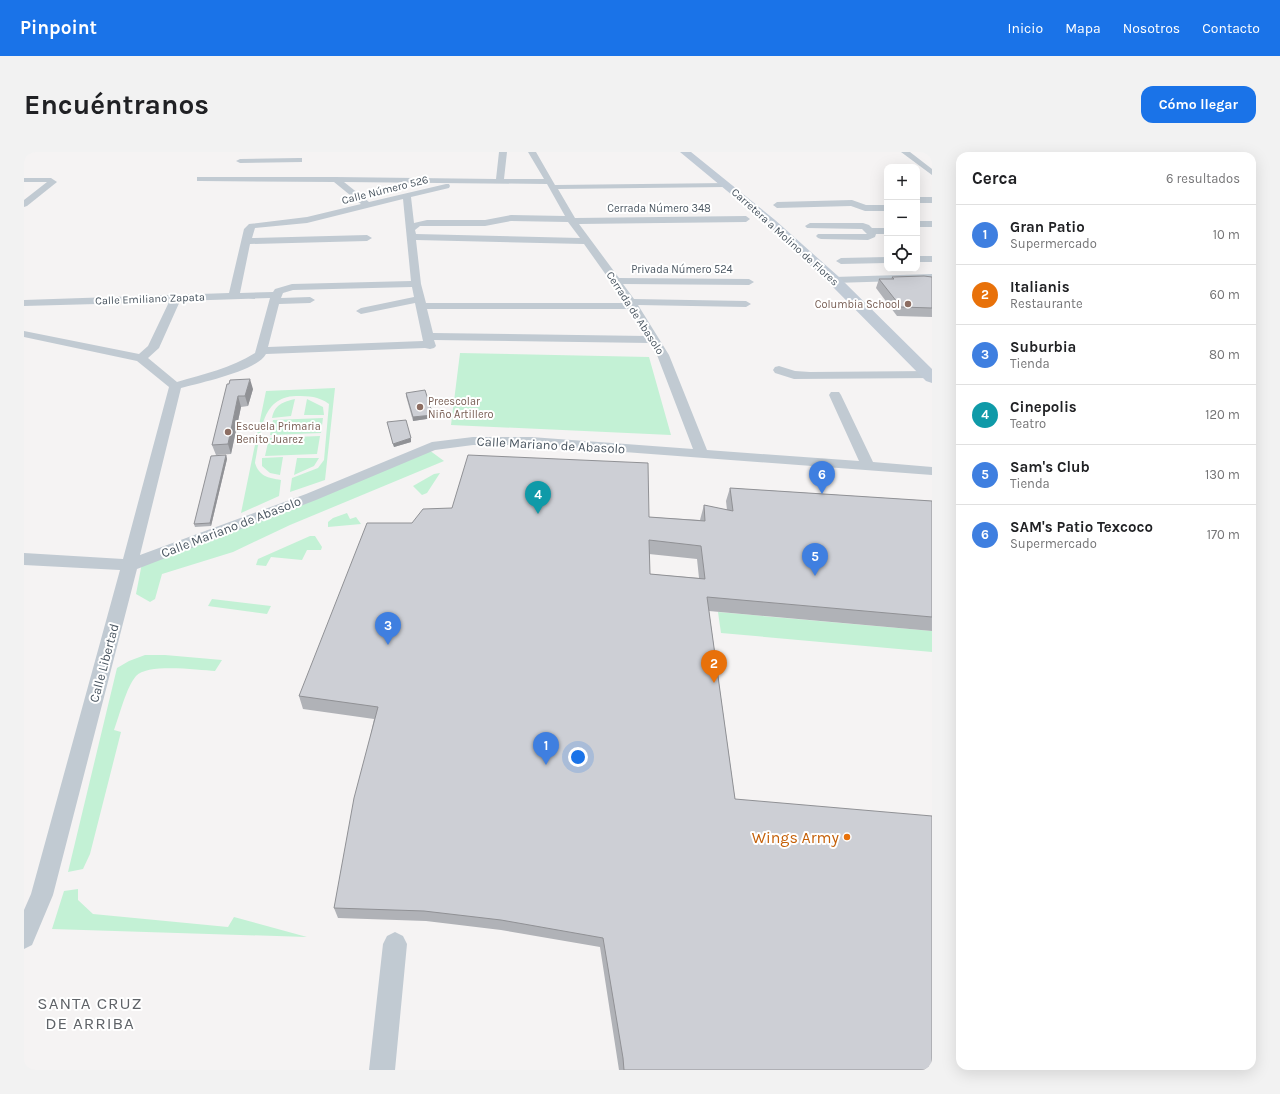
<!DOCTYPE html>
<html lang="es">
<meta charset="utf-8">
<style>
:root{--surface:#fff;--page:#f2f2f2;--text:#202124;--muted:#757577;--line:#e0e0e0;--accent:#1a73e8}
body{margin:0;font-family:Karla,sans-serif;background:var(--page);color:var(--text)}
.controls{position:absolute;right:12px;top:12px;display:grid;overflow:hidden;border-radius:8px;box-shadow:0 4px 16px #0002}
.controls button{width:36px;height:36px;display:grid;place-items:center;padding:0;border:0;border-bottom:1px solid var(--line);background:var(--surface);color:var(--text);font:20px sans-serif}
.you{position:absolute;left:554px;top:605px;width:14px;height:14px;margin:-10px;border:3px solid #fff;border-radius:50%;background:#1a73e8;box-shadow:0 0 0 6px #1a73e833}
.badge{display:grid;place-items:center;width:26px;height:26px;border-radius:50%;background:var(--accent);color:#fff;font-size:13px;font-weight:700}
.pin{position:absolute;translate:-50% -33px;filter:drop-shadow(0 1px 2px #0008)}
.pin::after{content:'';position:absolute;top:21px;width:14px;height:12px;background:inherit;clip-path:polygon(0 0,100% 0,50% 100%)}
.list{margin:0;padding:0;list-style:none}
h2{display:flex;justify-content:space-between;align-items:center;height:52px;margin:0;padding:0 16px;font-size:17px}
h2 small{font-size:13px;font-weight:400;color:var(--muted)}
.list li{display:grid;grid-template-columns:26px 1fr auto;gap:12px;align-items:center;box-sizing:border-box;height:60px;padding:0 16px;border-top:1px solid var(--line)}
.list b{display:block;font-size:15px;white-space:nowrap}
.list p{margin:0;font-size:13px;white-space:nowrap;color:var(--muted)}
.list em{font-size:13px;font-style:normal;color:var(--muted)}
.icon{flex:none;width:22px;height:22px;fill:none;stroke:currentColor;stroke-width:2;stroke-linecap:round;stroke-linejoin:round}
.map{position:relative;flex:none;width:908px;height:918px;overflow:hidden;border-radius:12px}
header{display:flex;align-items:center;gap:24px;box-sizing:border-box;height:56px;padding:0 20px;background:var(--accent);color:#fff}
header strong{font-size:19px}
nav{display:flex;gap:22px;margin-inline-start:auto;font-size:14px}
.intro{display:flex;align-items:center;justify-content:space-between;box-sizing:border-box;height:96px;padding:0 24px}
h1{margin:0;font-size:28px}
.button{padding:10px 18px;border-radius:12px;background:var(--accent);color:#fff;font-size:14px;font-weight:700}
main{display:flex;gap:24px;padding:0 24px}
aside{flex:1;background:var(--surface);border-radius:12px;box-shadow:0 4px 16px #0002}
.map>svg:first-child{display:block}
.green{fill:#c3f1d5}
.lines{fill:none;stroke-linecap:round;stroke-linejoin:round}
.street{fill:#c1cad2;fill-rule:evenodd}
.secondary{fill:#c1cbd6;fill-rule:evenodd}
.wall{fill:#b0b2b7;fill-rule:evenodd}
.shaded-wall{fill:#909195}
.building{fill:#cdcfd5;stroke:#909195;fill-rule:evenodd}
.education-dot{fill:#8d6e63;stroke:#fff;stroke-width:1.5}
.food-dot{fill:#e8710a;stroke:#fff;stroke-width:1.5}
.labels{text-anchor:middle;dominant-baseline:central;stroke-width:4;stroke-linejoin:round;paint-order:stroke}
.far-street-label{font-size:11px;fill:#4a5661;stroke:#fff}
.far-education-label{font-size:11px;fill:#785e54;stroke:#fff;text-anchor:start}
.street-label{font-size:13px;fill:#4a5661;stroke:#fff}
.near-food-label{font-size:16px;fill:#c56008;stroke:#fff;text-anchor:end}
.near-neighbourhood-label{font-size:17px;letter-spacing:1px;fill:#5f6368;stroke:#fff}
</style>
<header>
<strong>Pinpoint</strong>
<nav><a>Inicio</a><a>Mapa</a><a>Nosotros</a><a>Contacto</a></nav>
</header>
<div class="intro"><h1>Encuéntranos</h1><a class="button">Cómo llegar</a></div>
<main>
<div class="map">
<svg width="908" height="918" viewBox="0 0 908 918">
<rect width="100%" height="100%" fill="#f5f3f3"/>
<path class="green" d="M436 201 625 205 647 283 427 273Z
M311 236 301 328 266 340 268 326 294 316 300 308 305 252C294 244 285 244 272 244 236 245 237 283 231 311 235 324 244 326 257 328L255 344 217 361 242 239Z
M271 247 267 264 248 266C251 252 259 250 271 247Z
M283 247 299 255 300 263H280Z
M299 266 297 281 246 283 249 268Z
M296 284 293 302 241 304 245 286Z
M405 298 420 309 266 373 209 400 138 422 131 447 126 450 112 442 118 411Z
M259 305 256 323 246 321 238 314V306Z
M273 306H295L290 314 270 323Z
M416 321 403 341 398 343 389 334 410 322Z
M323 361 326 367 332 365 337 372 304 375V370L309 366Z
M286 384H291L298 395 297 398H283L278 408 247 405 242 414 232 413 234 407Z
M188 447 247 454 243 462 184 454Z
M694 460 908 479V500L697 481Z
M121 503H141L198 508 191 519C175 518 123 511 112 524 102 536 96 562 90 578L97 580 66 702 59 717 44 720 93 516 105 509Z
M54 737V748L69 762 204 775 210 765 283 785 28 777 40 739Z"/>
<g class="lines">
<path class="street" d="M475 0H483L480 27H520L504 0H512L531 33 704 31 705 33 704 35H701L534 37 551 66 722 64 726 67 722 70 555 72 595 126 725 127 730 130 725 133 599 132 610 147 722 149 727 152 722 155 614 153 645 203 683 298 835 309 805 243 807 240H815L817 243 849 310 908 315V323L507 293H449L411 298 292 348 113 417 29 743 8 793 0 797V758L7 742 96 418 0 413V401L99 407 145 235 113 209 0 185V179L115 202 124 194 145 150 0 154V148L205 141 220 77 225 72 283 65 337 52 310 30 176 29H173V25H311L472 27ZM320 30 523 32 541 64 487 63 461 68H403L390 71 387 45 425 36 426 34 425 32H422L345 50ZM379 47 387 129 268 132 251 137 249 140 216 141 226 92 343 89 348 86 343 83 228 86 231 76 283 71ZM487 69 544 70 556 86 392 82 391 78 396 74H461ZM392 88 560 92 602 151H402L397 132ZM388 135 390 145 337 156 332 159 337 162 391 151 399 189 244 195 255 152 286 151 291 148 286 145 257 146 259 141 269 138ZM246 146 231 201C207 216 180 222 153 230L124 206 135 196 156 149ZM403 157H606L622 184 409 181ZM410 188 626 191 633 203 669 297 507 285H449L408 290 282 342 116 403 157 236C175 231 233 219 242 202L401 196 406 197 410 196 412 194Z
M877 0H886L908 17V23Z
M275 6H278V10L216 11 212 9 216 7Z
M0 26H27L33 30 3 54 0 55V48L23 30H0Z
M893 45H908V51H893Z
M828 48 842 53H863V59H841L827 54 753 56 749 53 753 50Z
M893 69H908V75H893Z
M786 71H839L845 73 848 76H863V82H852L851 85 844 88 797 87 794 86 792 84 794 82H843L838 77 783 76 781 74Z
M893 104H908V110H893Z
M863 105V111L817 112 812 109 817 106Z
M908 122V128L810 131 805 128 810 125Z
M755 214 771 219 786 220 906 219 908 220V226L770 227 751 221 749 218 751 215Z
M371 780 379 784 383 792 371 918H345L359 792 363 784Z"/>
<path class="secondary" d="M656 0H667L751 68 815 125 908 217V231L902 229 805 131 743 72Z"/>
</g>
<path class="wall" d="M868 125H908V165L873 164 852 136 855 127H867Z
M205 232 229 237 224 254 217 255 207 302 192 303 188 293Z
M382 241 409 263V266L389 269 382 244Z
M363 270 387 290 370 295Z
M202 303 203 307 187 374 171 375 170 372Z
M706 336 908 349V479L685 459 711 647 908 918H595L576 795 477 778 402 769 314 766 310 756 350 567 279 557 275 544 388 371 625 365 676 368 680 353 703 358 702 349ZM625 402 673 407 675 426 626 422Z"/>
<path class="shaded-wall" d="M226 227 229 237 224 254 221 244Z
M214 244 217 255 207 302 204 292Z
M409 263V266L389 269V265Z
M387 286V290L370 295 369 292Z
M202 303 203 307 187 374 186 371Z"/>
<path class="building" d="M900 124 908 125V156L877 155 855 127H870L868 125Z
M226 227 221 244H214L204 292 188 293 203 232H205L206 228Z
M401 238 409 263 389 265 382 241Z
M382 268 387 286 369 292 363 270Z
M202 303 186 371 170 372 187 304Z
M444 303 624 311 625 365 681 369 680 353 709 359 706 336 908 349V465L683 445 711 647 908 664V918H600L599 906 579 786 477 768 400 759 310 756 330 646 354 555 275 544 343 371H388L399 357 428 356ZM625 388 677 394 681 427 626 422Z"/>
<g class="education-dot">
<circle cx="884" cy="152" r="4"/>
<circle cx="396" cy="255" r="4"/>
<circle cx="204" cy="280" r="4"/>
</g>
<circle class="food-dot" cx="823" cy="685" r="4"/>
<g class="labels">
<g class="far-street-label">
<text transform="translate(361 38) rotate(-14)">Calle Número 526</text>
<text x="635" y="56">Cerrada Número 348</text>
<text transform="translate(761 85) rotate(42)">Carretera a Molino de Flores</text>
<text x="658" y="117">Privada Número 524</text>
<text transform="translate(126 147) rotate(-2)">Calle Emiliano Zapata</text>
<text transform="translate(611 161) rotate(57)">Cerrada de Abasolo</text>
</g>
<g class="far-education-label">
<text x="876" y="152" text-anchor="end">Columbia School</text>
<text x="404" y="249">Preescolar<tspan x="404" dy="13">Niño Artillero</tspan></text>
<text x="212" y="274">Escuela Primaria<tspan x="212" dy="13">Benito Juarez</tspan></text>
</g>
<g class="street-label">
<text transform="translate(527 293) rotate(3)">Calle Mariano de Abasolo</text>
<text transform="translate(207 375) rotate(-21)">Calle Mariano de Abasolo</text>
<text transform="translate(80 511) rotate(-75)">Calle Libertad</text>
</g>
<g class="near-food-label">
<text x="815" y="685">Wings Army</text>
</g>
<g class="near-neighbourhood-label">
<text x="66" y="851">SANTA CRUZ<tspan x="66" dy="20">DE ARRIBA</tspan></text>
</g>
</g>
</svg>
<div class="controls">
<button>+</button>
<button>−</button>
<button><svg class="icon" aria-label="locate" viewBox="0 0 24 24"><circle cx="12" cy="12" r="6"/><path d="M12 2v4M12 18v4M2 12h4M18 12h4"/></svg></button>
</div>
<div class="you"></div>
<div class="pin badge" style="left:522px;top:613px;background:#3f7fe0">1</div>
<div class="pin badge" style="left:690px;top:531px;background:#e8710a">2</div>
<div class="pin badge" style="left:364px;top:493px;background:#3f7fe0">3</div>
<div class="pin badge" style="left:514px;top:362px;background:#0f9aa8">4</div>
<div class="pin badge" style="left:791px;top:424px;background:#3f7fe0">5</div>
<div class="pin badge" style="left:798px;top:342px;background:#3f7fe0">6</div>
</div>
<aside>
<h2>Cerca<small>6 resultados</small></h2>
<ul class="list">
<li><span class="badge" style="background:#3f7fe0">1</span><div><b>Gran Patio</b><p>Supermercado</p></div><em>10 m</em></li>
<li><span class="badge" style="background:#e8710a">2</span><div><b>Italianis</b><p>Restaurante</p></div><em>60 m</em></li>
<li><span class="badge" style="background:#3f7fe0">3</span><div><b>Suburbia</b><p>Tienda</p></div><em>80 m</em></li>
<li><span class="badge" style="background:#0f9aa8">4</span><div><b>Cinepolis</b><p>Teatro</p></div><em>120 m</em></li>
<li><span class="badge" style="background:#3f7fe0">5</span><div><b>Sam's Club</b><p>Tienda</p></div><em>130 m</em></li>
<li><span class="badge" style="background:#3f7fe0">6</span><div><b>SAM's Patio Texcoco</b><p>Supermercado</p></div><em>170 m</em></li>
</ul>
</aside>
</main>
